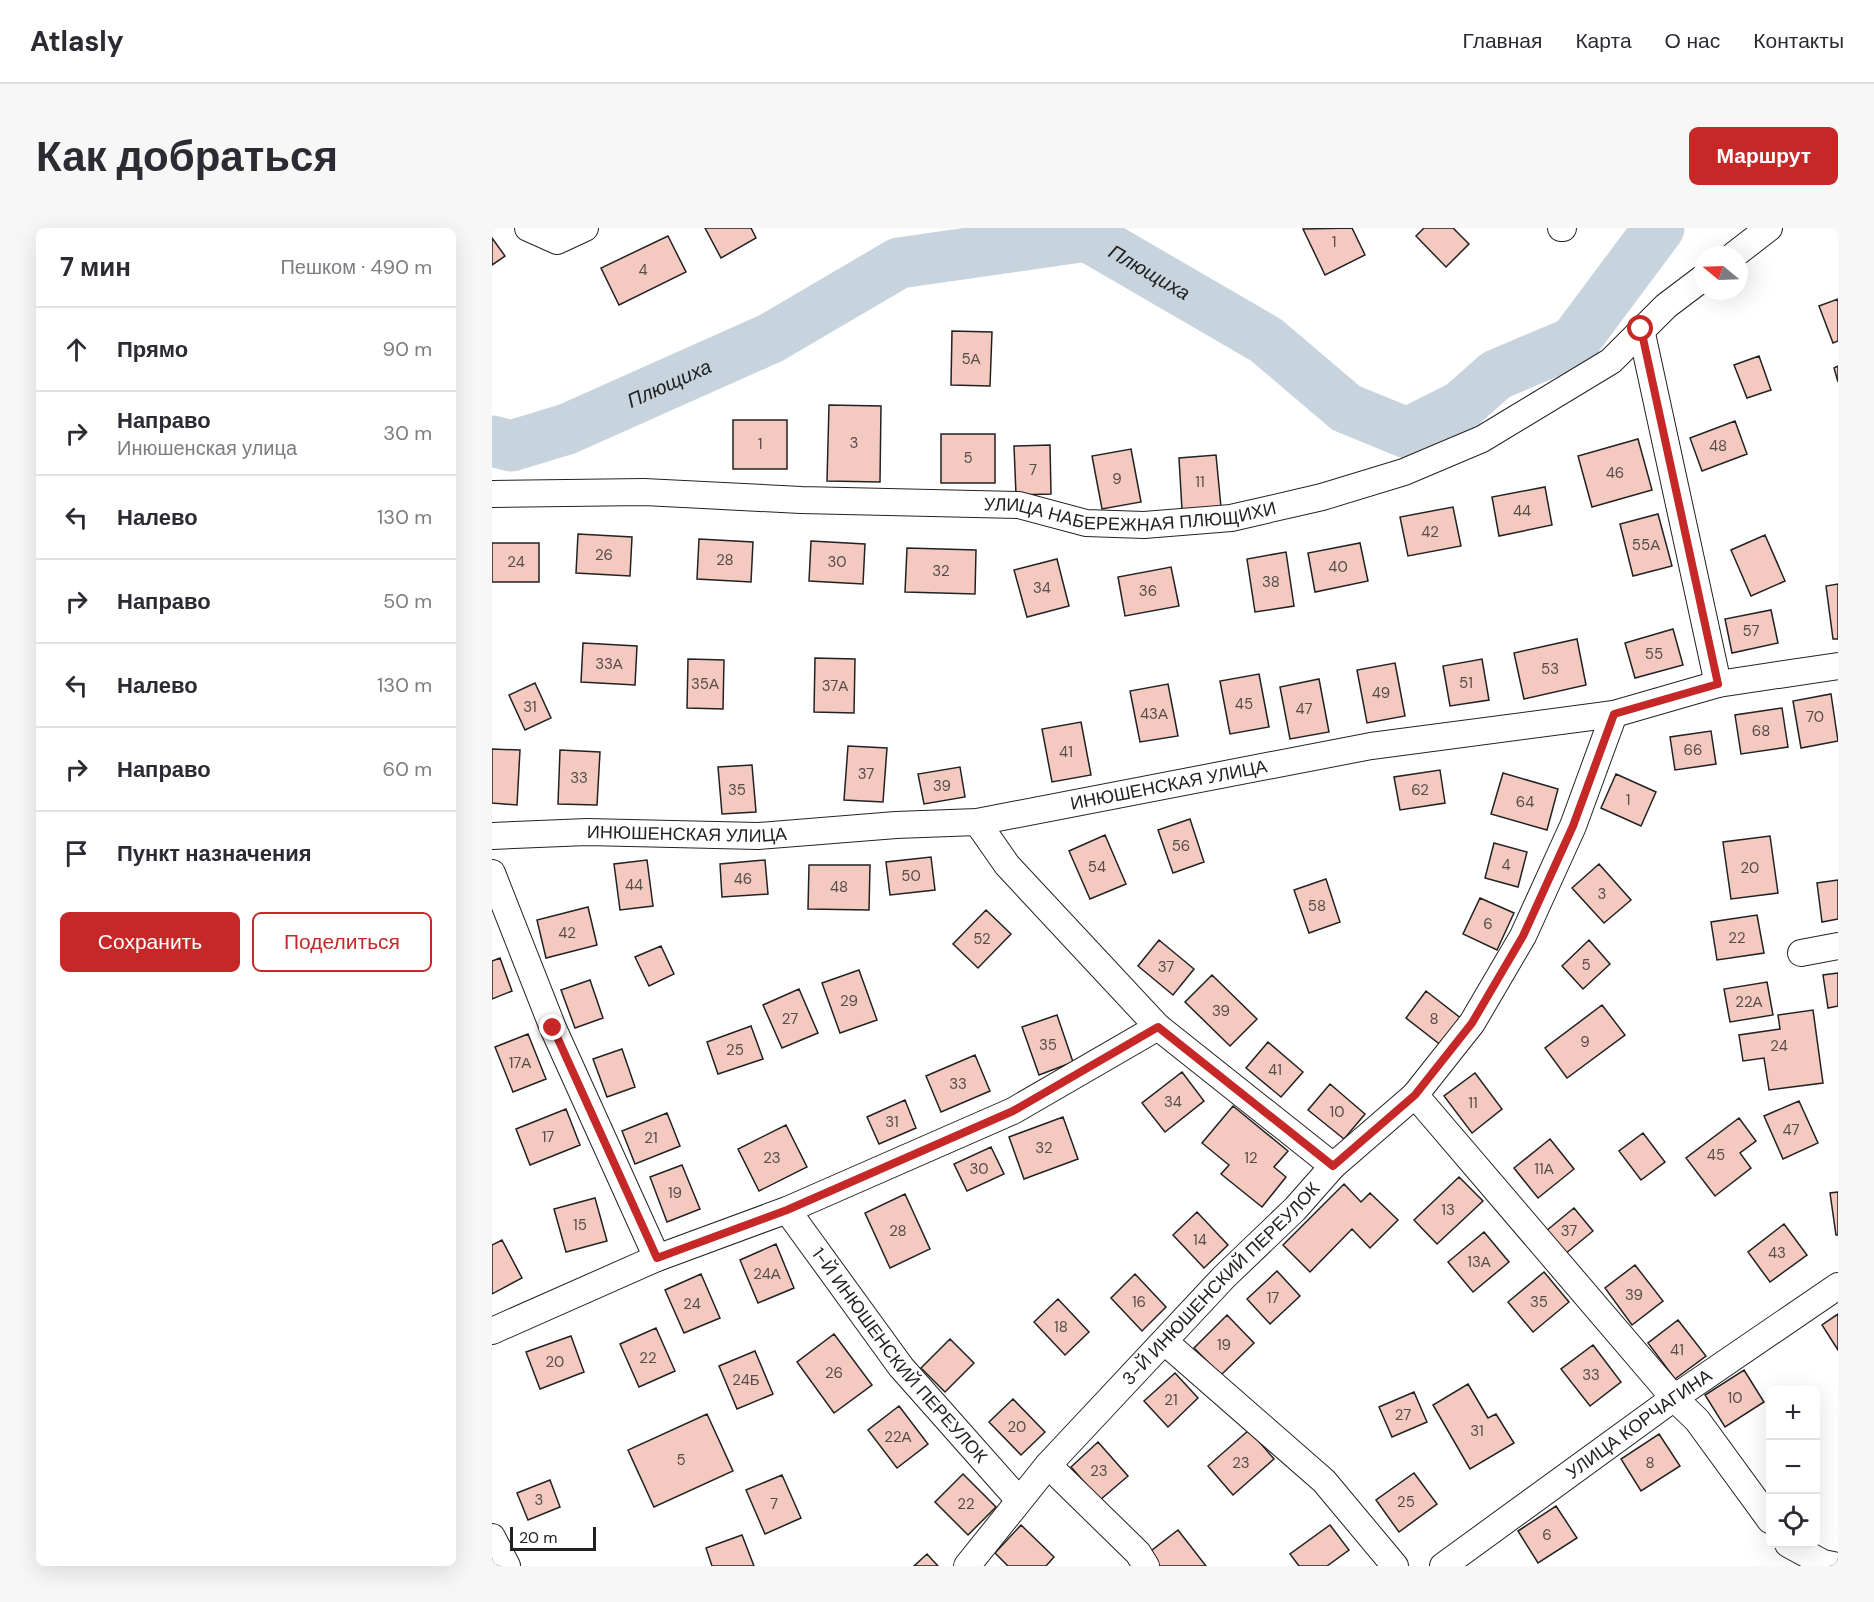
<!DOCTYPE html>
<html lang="ru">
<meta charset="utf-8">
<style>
:root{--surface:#fff;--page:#f7f7f7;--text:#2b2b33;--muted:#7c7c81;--line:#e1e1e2;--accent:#c62828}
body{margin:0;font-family:"DM Sans",sans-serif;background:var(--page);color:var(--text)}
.controls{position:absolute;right:18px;bottom:18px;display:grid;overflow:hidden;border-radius:9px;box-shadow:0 6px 24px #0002}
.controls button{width:54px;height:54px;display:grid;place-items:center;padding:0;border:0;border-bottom:2px solid var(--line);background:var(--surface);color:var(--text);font:30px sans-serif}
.compass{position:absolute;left:1202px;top:18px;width:54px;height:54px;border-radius:50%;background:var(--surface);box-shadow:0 6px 24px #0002;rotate:289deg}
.scale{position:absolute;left:18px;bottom:15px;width:86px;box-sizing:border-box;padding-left:6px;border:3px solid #222;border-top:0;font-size:16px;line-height:21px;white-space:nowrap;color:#222;-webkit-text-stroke:4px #fff;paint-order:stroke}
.stop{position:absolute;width:18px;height:18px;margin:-14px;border:4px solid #c62828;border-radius:50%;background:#fff}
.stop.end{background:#c62828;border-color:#fff;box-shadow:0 2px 6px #0008}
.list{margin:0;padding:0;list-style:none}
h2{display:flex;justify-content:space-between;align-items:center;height:78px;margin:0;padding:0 24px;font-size:26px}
h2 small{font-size:20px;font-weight:400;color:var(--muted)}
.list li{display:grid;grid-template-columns:39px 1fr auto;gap:18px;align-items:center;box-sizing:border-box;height:84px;padding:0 24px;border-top:2px solid var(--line)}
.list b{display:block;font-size:22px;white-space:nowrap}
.list p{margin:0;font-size:20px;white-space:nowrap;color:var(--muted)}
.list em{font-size:20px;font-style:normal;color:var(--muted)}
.actions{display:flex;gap:12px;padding:18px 24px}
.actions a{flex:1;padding:14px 0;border:2px solid var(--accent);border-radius:9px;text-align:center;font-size:21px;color:var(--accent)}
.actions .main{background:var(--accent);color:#fff}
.icon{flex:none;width:33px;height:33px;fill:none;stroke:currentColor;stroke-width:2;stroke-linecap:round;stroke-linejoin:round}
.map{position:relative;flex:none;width:1346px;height:1338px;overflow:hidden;border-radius:9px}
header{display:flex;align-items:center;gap:36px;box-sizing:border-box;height:84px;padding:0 30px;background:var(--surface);border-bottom:2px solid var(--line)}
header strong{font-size:28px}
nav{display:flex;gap:33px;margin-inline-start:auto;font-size:21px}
.intro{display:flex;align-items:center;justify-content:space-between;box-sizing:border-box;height:144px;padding:0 36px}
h1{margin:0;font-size:42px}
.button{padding:15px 27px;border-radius:9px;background:var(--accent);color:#fff;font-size:21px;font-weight:700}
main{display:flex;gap:36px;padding:0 36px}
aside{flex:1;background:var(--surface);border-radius:9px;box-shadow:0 6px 24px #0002}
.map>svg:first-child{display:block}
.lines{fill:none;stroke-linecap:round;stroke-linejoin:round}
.river{stroke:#c7d3dd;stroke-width:51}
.building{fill:#f3c9c0;stroke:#222;stroke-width:1.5}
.street-casing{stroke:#222;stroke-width:28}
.street{stroke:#fff;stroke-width:26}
.route{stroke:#c62828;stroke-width:8}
.labels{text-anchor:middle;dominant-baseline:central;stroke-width:4.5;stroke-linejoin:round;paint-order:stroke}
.number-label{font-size:15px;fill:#564c4a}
.street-label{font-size:18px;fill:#222;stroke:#fff}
.water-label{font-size:20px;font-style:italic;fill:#222;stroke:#fff}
</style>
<header>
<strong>Atlasly</strong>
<nav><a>Главная</a><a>Карта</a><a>О нас</a><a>Контакты</a></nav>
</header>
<div class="intro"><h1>Как добраться</h1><a class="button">Маршрут</a></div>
<main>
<aside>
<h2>7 мин<small>Пешком · 490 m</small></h2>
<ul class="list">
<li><svg class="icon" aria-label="ahead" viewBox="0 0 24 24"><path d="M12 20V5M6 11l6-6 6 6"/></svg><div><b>Прямо</b></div><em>90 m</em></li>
<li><svg class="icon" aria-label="right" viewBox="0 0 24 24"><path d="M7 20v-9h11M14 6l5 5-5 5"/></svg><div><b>Направо</b><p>Инюшенская улица</p></div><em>30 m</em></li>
<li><svg class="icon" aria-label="left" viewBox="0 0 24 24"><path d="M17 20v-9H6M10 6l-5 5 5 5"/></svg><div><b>Налево</b></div><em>130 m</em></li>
<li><svg class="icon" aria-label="right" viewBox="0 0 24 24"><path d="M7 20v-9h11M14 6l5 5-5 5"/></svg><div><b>Направо</b></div><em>50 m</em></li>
<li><svg class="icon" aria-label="left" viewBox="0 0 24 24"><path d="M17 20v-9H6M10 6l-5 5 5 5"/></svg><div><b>Налево</b></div><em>130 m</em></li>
<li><svg class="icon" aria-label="right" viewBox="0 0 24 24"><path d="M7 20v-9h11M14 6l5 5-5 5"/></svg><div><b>Направо</b></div><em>60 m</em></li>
<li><svg class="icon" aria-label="arrive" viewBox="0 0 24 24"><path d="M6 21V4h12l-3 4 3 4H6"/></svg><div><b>Пункт назначения</b></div></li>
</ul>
<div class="actions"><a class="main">Сохранить</a><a>Поделиться</a></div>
</aside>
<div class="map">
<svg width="1346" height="1338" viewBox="0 0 1346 1338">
<rect width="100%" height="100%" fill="#fff"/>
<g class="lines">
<path class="river" id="s1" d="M0 213 19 218 75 201 279 110 407 35 595 8 774 112 854 180 915 205 969 178 1004 147 1082 114 1167 0"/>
</g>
<path class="building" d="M213 0H259L264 10 229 30Z
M860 0 873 27 833 47 811 1Z
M932 0H961L977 16 954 39 924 8Z
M176 8 194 44 127 77 109 40Z
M0 10 13 28 0 37Z
M1346 71V113L1341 115 1327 78Z
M460 103 500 104 498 158 459 157Z
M1267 128 1279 162 1255 170 1242 137Z
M1346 138V154L1342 140Z
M337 177 389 178 388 254 335 253Z
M241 192H295V241H241Z
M1243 193 1255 226 1210 243 1198 210Z
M449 206H503V255H449Z
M1146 211 1160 262 1100 279 1086 228Z
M558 217 559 266 524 267 522 218Z
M639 221 649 274 610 281 600 228Z
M724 227 729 279 690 282 687 230Z
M1053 259 1060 297 1007 308 1000 269Z
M961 279 969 318 916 328 908 289Z
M1166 286 1180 338 1141 348 1128 296Z
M86 306 140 309 138 348 84 345Z
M1273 307 1293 353 1259 368 1239 322Z
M207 311 261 314 259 354 205 351Z
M319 313 373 316 371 356 317 353Z
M0 315H47V354H0Z
M868 315 876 353 823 364 816 325Z
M415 320 484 322 483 366 413 364Z
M794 324 802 378 763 384 755 331Z
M565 331 577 378 535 389 522 342Z
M679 339 687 378 633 388 626 349Z
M1346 356V411H1341L1334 358Z
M1279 382 1286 415 1240 425 1233 391Z
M1181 401 1191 437 1143 450 1133 415Z
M1085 411 1094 457 1032 471 1022 425Z
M91 415 145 418 143 457 89 454Z
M323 430 363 431 362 485 322 484Z
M196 431 232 432 231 481 195 480Z
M990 431 997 472 958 478 951 438Z
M903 435 913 488 875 495 865 442Z
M767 446 777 499 738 506 728 453Z
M827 451 837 504 798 511 788 459Z
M43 455 59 490 33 502 17 467Z
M676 456 686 508 648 514 638 463Z
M1339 466 1346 513 1309 520 1301 473Z
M1290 480 1296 519 1249 526 1243 487Z
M589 494 599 547 560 554 550 501Z
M1219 503 1224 536 1183 542 1178 509Z
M356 518 395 520 391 574 352 572Z
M0 521 28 522 25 577 0 575Z
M68 522 108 524 105 577 66 576Z
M260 537 264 584 230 586 226 539Z
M468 539 473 569 432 576 426 546Z
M948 542 953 575 908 582 902 549Z
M1011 545 1066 561 1055 602 999 586Z
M1124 546 1164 564 1149 598 1109 580Z
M698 591 712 634 681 645 666 602Z
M613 607 634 656 598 671 577 623Z
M1278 608 1286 665 1239 671 1231 614Z
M1002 615 1035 624 1026 659 993 650Z
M439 629 443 662 398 667 394 634Z
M155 632 161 678 128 682 122 636Z
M273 632 276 666 230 669 228 636Z
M1107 636 1139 672 1112 695 1080 660Z
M317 637H378L377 682 316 681Z
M834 651 848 694 817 705 802 662Z
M1346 652V691L1330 694 1325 655Z
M988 670 1022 685 1005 722 971 706Z
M96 679 105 717 54 730 45 692Z
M494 682 519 706 486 740 461 716Z
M1265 687 1272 725 1225 732 1219 694Z
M667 712 702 741 681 767 646 738Z
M1097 712 1118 736 1091 761 1070 738Z
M169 718 182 746 157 758 143 729Z
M8 730 20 763 0 771V733Z
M367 742 385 792 348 805 330 755Z
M1346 745V778L1336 780 1331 747Z
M720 747 765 791 738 818 693 774Z
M98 752 111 790 83 800 69 762Z
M1275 754 1281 787 1238 794 1232 761Z
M307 761 326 805 290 820 271 777Z
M934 763 970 791 950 818 914 790Z
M1110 777 1133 807 1075 850 1053 820Z
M1321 782 1331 855 1277 862 1272 830 1251 833 1247 807 1288 801 1286 787Z
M565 787 581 834 547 847 530 799Z
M259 798 271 831 226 846 215 814Z
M36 806 54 851 21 864 3 819Z
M776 814 811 844 789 869 754 840Z
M130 821 143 859 115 869 101 831Z
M483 827 498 863 449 884 434 848Z
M690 844 712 873 673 904 650 875Z
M983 845 1010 881 980 905 952 868Z
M838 856 873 886 852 911 816 882Z
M413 872 424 900 387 916 375 889Z
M1307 873 1326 915 1291 931 1272 888Z
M741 878 796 923 782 939 794 949 770 979 729 946 737 937 710 915Z
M74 881 88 917 38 937 24 901Z
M175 885 188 918 143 936 130 903Z
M571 889 586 931 532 951 517 909Z
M1247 890 1264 913 1248 925 1259 940 1223 968 1194 930Z
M294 897 315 939 267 963 246 921Z
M1151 905 1173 934 1149 952 1127 923Z
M1058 911 1082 941 1046 970 1022 940Z
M499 919 512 946 475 963 462 936Z
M190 937 208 981 175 994 158 949Z
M967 949 991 973 945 1016 922 992Z
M852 956 869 974 878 965 906 992 878 1020 860 1001 818 1044 791 1017Z
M1346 964V1007H1344L1338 965Z
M413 966 438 1021 398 1040 373 985Z
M103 970 115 1013 74 1024 62 981Z
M1082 980 1101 1003 1073 1026 1054 1003Z
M705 984 736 1017 712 1040 681 1007Z
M1292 996 1315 1027 1278 1054 1256 1024Z
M992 1004 1017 1034 981 1064 956 1034Z
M10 1012 30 1050 0 1066V1017Z
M284 1016 302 1060 266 1075 248 1032Z
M1143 1037 1171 1073 1140 1097 1113 1060Z
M785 1043 808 1068 778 1096 755 1071Z
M1052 1044 1077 1074 1041 1104 1016 1074Z
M209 1046 228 1090 192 1105 173 1062Z
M643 1046 674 1079 650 1103 619 1070Z
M566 1071 597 1104 573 1127 542 1094Z
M1346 1086V1122L1330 1097Z
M735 1087 762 1115 729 1147 702 1120Z
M1186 1092 1214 1128 1183 1151 1156 1115Z
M164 1100 183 1143 147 1159 128 1116Z
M342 1106 380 1157 342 1185 305 1134Z
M79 1108 92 1144 48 1161 34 1124Z
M458 1111 482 1135 453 1164 429 1140Z
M1101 1117 1129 1154 1098 1178 1069 1141Z
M263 1123 281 1166 245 1181 227 1138Z
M1252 1142 1272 1174 1233 1199 1213 1167Z
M683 1145 706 1170 676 1199 652 1173Z
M976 1156 996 1190 1004 1186 1022 1215 978 1241 941 1177Z
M922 1164 935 1194 900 1209 887 1179Z
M521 1171 553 1204 529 1227 497 1194Z
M407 1178 436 1216 405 1240 376 1202Z
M215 1186 241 1243 162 1279 136 1222Z
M757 1202 782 1231 741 1267 716 1238Z
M1167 1206 1188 1238 1149 1263 1129 1231Z
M606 1214 636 1248 608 1272 579 1239Z
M922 1245 945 1276 907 1304 884 1272Z
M471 1246 504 1279 476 1307 443 1274Z
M290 1247 309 1290 273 1306 254 1262Z
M58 1252 68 1279 36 1292 25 1265Z
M1064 1278 1085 1310 1046 1335 1026 1303Z
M529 1297 562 1329 554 1338H516L503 1325Z
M838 1297 857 1322 835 1338H807L798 1326Z
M686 1302 714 1338H664L655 1326Z
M250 1307 262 1338H220L214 1320Z
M435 1326 446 1338H422Z"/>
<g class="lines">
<defs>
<g id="street">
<path d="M36 0 65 13 93 0"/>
<path d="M1069 0H1071"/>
<path d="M1242 27 1277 0"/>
<path d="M1149 101 1226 456"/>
<path id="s2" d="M0 266 152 264 309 272 527 277 594 295 652 297 739 290 830 269 912 244 990 211 1119 133 1174 78 1211 50"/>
<path id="s3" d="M0 608 95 604 266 608 404 597 485 594 879 518 1122 486 1226 456 1346 438"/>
<path d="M0 645 61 800 165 1030"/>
<path d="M1309 725 1346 718"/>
<path d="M666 799 841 938"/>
<path d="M923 867 1182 1170 1205 1192 1278 1292"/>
<path id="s4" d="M295 982 409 1139 526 1271"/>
<path d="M0 1103 165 1030 295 982 521 883 666 799 515 637 485 594"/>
<path d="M673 1114 832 1253 903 1338"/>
<path d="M556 1237 646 1325 654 1338"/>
<path d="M0 1309 15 1338"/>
<path d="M1296 1316 1331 1335 1346 1338"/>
<path id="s5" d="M475 1338 556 1237 732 1049 803 981 841 938 923 867 980 795 1031 708 1081 598 1122 486"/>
<path id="s6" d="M951 1338 1182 1170 1346 1058"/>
</g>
</defs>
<use href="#street" class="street-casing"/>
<use href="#street" class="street"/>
</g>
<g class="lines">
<path class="route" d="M61 800 165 1030 295 982 521 883 666 799 841 938 923 867 980 795 1031 708 1081 598 1122 486 1226 456 1149 101"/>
</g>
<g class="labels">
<g class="number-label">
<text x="842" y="14">1</text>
<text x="151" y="42">4</text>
<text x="479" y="131">5А</text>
<text x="362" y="215">3</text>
<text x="268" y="216">1</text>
<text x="1226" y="218">48</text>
<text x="476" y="230">5</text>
<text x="541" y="242">7</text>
<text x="1123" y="245">46</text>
<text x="625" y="251">9</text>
<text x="708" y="254">11</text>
<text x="1030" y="283">44</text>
<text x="938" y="304">42</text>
<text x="1154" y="317">55А</text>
<text x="112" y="327">26</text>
<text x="233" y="332">28</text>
<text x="24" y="334">24</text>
<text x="345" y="334">30</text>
<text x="846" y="339">40</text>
<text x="449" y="343">32</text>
<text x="779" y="354">38</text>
<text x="550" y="360">34</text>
<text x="656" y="363">36</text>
<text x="1259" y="403">57</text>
<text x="1162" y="426">55</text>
<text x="117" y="436">33А</text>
<text x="1058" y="441">53</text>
<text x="974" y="455">51</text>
<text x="213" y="456">35А</text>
<text x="343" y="458">37А</text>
<text x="889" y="465">49</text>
<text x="752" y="476">45</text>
<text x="38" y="479">31</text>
<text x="812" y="481">47</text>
<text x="662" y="486">43А</text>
<text x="1323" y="489">70</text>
<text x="1269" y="503">68</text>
<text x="1201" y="522">66</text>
<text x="574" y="524">41</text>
<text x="374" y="546">37</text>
<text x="87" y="550">33</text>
<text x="450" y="558">39</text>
<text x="245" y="562">35</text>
<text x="928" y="562">62</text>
<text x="1136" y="572">1</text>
<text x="1033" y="574">64</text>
<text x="689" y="618">56</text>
<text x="1014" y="637">4</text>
<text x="605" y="639">54</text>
<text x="1258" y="640">20</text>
<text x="419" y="648">50</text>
<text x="251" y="651">46</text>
<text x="142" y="657">44</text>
<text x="347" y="659">48</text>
<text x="1110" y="666">3</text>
<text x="825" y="678">58</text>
<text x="996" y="696">6</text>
<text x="75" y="705">42</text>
<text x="1245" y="710">22</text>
<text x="490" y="711">52</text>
<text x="1094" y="737">5</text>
<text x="674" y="739">37</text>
<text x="357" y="773">29</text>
<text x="1257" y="774">22А</text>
<text x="729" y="783">39</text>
<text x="298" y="791">27</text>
<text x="942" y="791">8</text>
<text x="1093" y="814">9</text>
<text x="556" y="817">35</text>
<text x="1287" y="818">24</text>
<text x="243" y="822">25</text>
<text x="28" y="835">17А</text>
<text x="783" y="842">41</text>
<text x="466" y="856">33</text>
<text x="681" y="874">34</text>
<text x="981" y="875">11</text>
<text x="845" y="884">10</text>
<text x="400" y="894">31</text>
<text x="1299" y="902">47</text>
<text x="56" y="909">17</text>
<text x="159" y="910">21</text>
<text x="552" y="920">32</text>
<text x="1224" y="927">45</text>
<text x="280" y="930">23</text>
<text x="759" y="930">12</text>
<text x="487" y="941">30</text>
<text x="1052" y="941">11А</text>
<text x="183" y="965">19</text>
<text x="956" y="982">13</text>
<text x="88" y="997">15</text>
<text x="406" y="1003">28</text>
<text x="1077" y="1003">37</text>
<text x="708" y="1012">14</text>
<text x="1285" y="1025">43</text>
<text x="987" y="1034">13А</text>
<text x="275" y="1046">24А</text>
<text x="1142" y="1067">39</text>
<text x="781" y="1070">17</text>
<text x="647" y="1074">16</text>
<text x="1047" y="1074">35</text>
<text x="200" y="1076">24</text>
<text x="569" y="1099">18</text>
<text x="732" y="1117">19</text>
<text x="1185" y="1122">41</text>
<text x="156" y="1130">22</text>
<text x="63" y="1134">20</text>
<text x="342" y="1145">26</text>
<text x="1099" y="1147">33</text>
<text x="254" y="1152">24Б</text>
<text x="1243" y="1170">10</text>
<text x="679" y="1172">21</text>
<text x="911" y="1187">27</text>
<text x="525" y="1199">20</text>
<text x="985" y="1203">31</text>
<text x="406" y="1209">22А</text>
<text x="189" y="1232">5</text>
<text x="749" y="1235">23</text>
<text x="1158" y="1235">8</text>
<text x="607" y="1243">23</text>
<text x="47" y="1272">3</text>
<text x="914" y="1274">25</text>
<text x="282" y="1276">7</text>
<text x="474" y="1276">22</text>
<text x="1055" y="1307">6</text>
</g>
<g class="street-label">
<text stroke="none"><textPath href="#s2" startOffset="640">УЛИЦА НАБЕРЕЖНАЯ ПЛЮЩИХИ</textPath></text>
<text stroke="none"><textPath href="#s3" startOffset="681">ИНЮШЕНСКАЯ УЛИЦА</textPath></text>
<text stroke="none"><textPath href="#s3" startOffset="195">ИНЮШЕНСКАЯ УЛИЦА</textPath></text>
<text stroke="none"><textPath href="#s5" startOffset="380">3-Й ИНЮШЕНСКИЙ ПЕРЕУЛОК</textPath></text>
<text stroke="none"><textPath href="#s4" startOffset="184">1-Й ИНЮШЕНСКИЙ ПЕРЕУЛОК</textPath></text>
<text stroke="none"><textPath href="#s6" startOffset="242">УЛИЦА КОРЧАГИНА</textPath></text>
</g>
<g class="water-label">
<text stroke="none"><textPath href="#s1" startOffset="712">Плющиха</textPath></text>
<text stroke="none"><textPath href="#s1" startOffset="190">Плющиха</textPath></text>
</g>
</g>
</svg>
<div class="controls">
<button>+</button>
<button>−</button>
<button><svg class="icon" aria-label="locate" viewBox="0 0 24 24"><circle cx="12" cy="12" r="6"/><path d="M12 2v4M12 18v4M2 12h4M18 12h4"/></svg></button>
</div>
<svg class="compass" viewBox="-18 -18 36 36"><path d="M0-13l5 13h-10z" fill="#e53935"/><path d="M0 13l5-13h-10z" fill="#7c7c81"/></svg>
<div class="scale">20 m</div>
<div class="stop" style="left:1149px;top:101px"></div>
<div class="stop end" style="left:61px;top:800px"></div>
</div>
</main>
